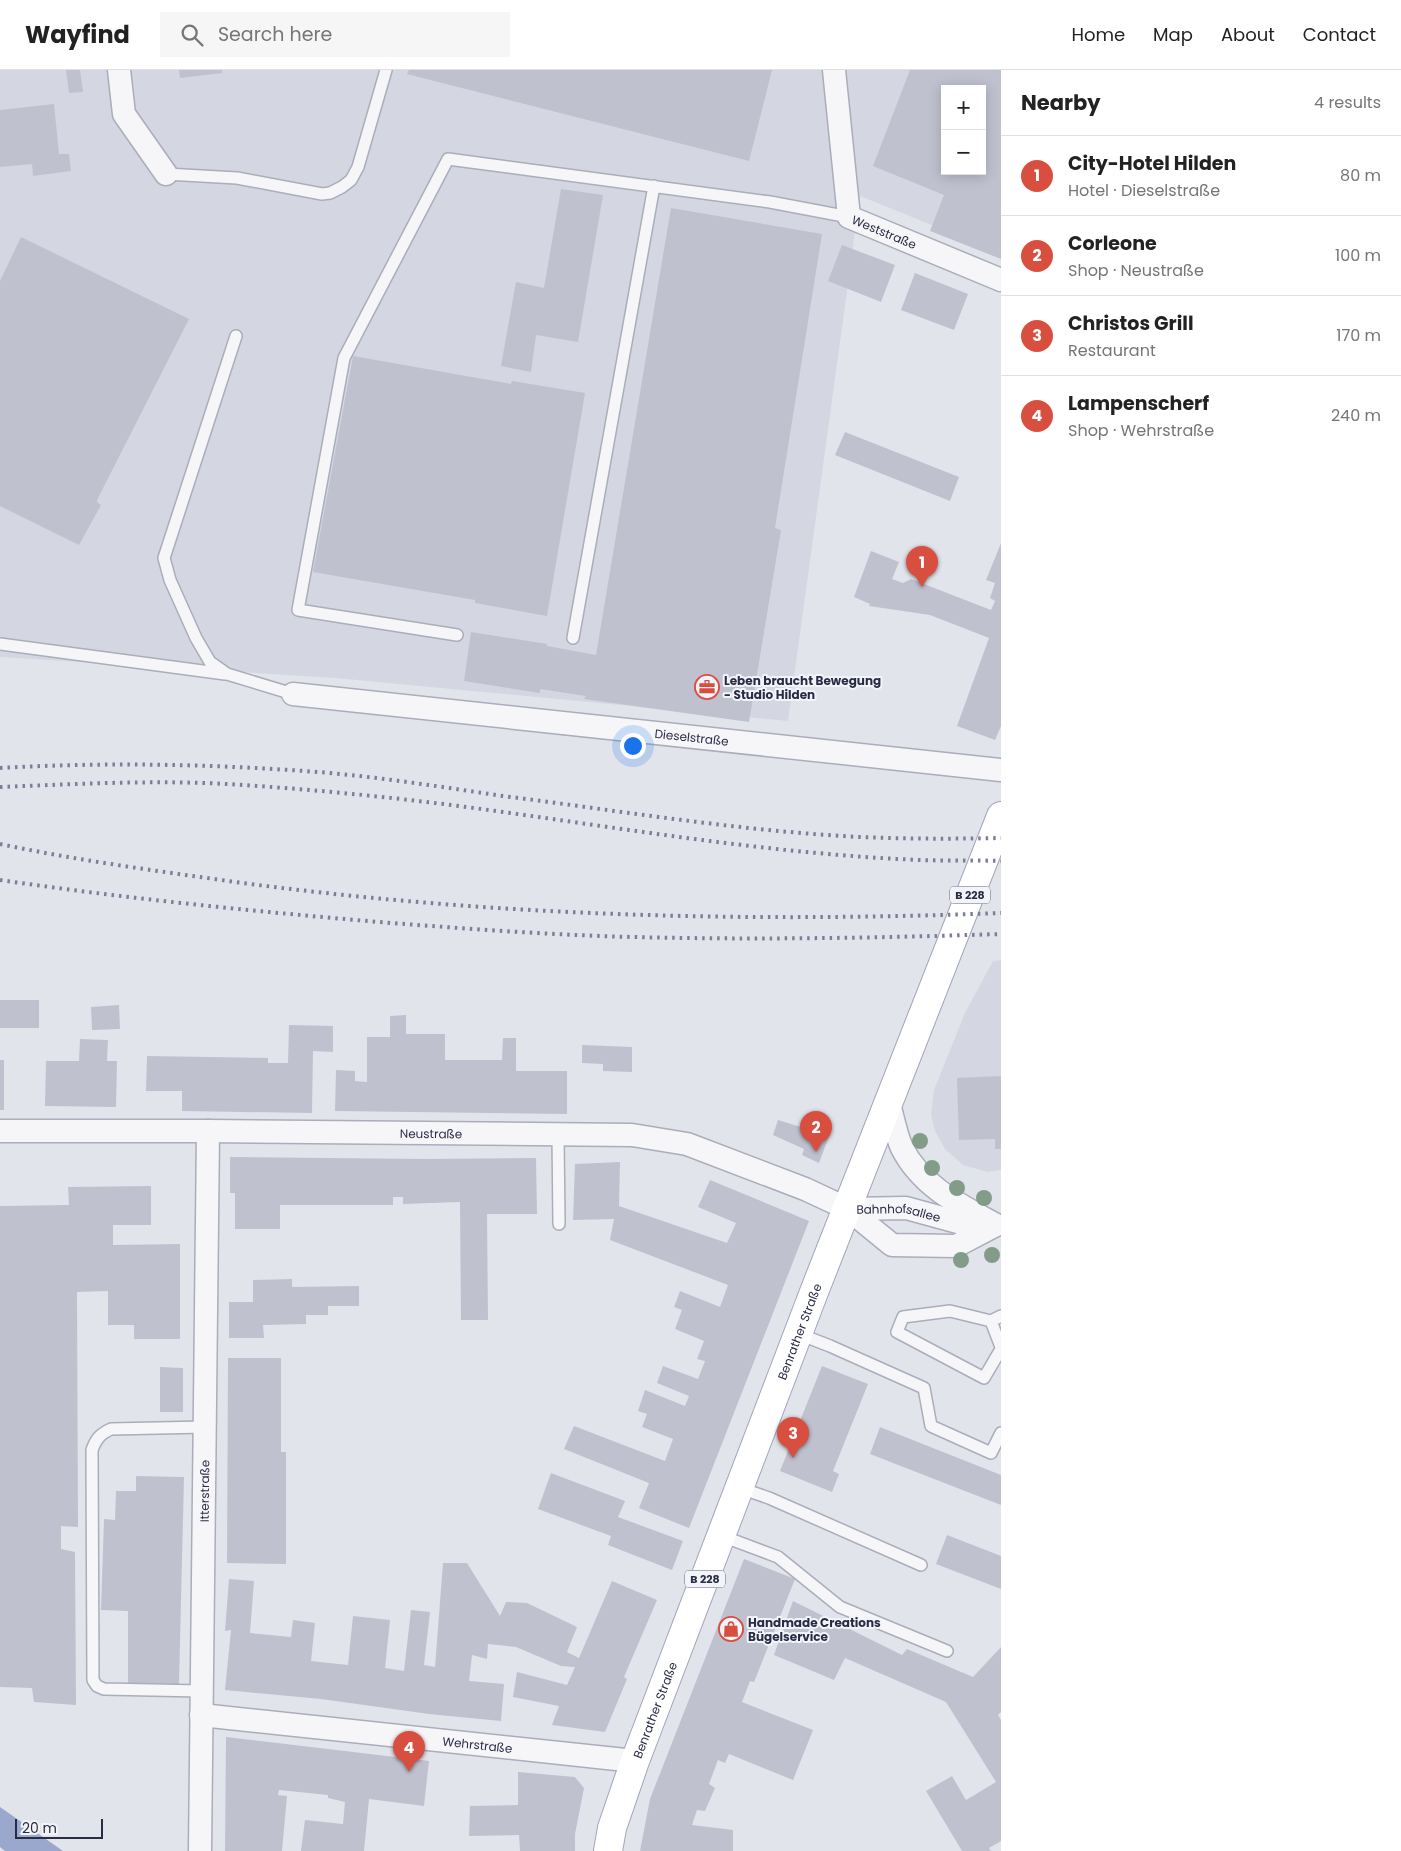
<!DOCTYPE html>
<meta charset="utf-8">
<style>
:root{--surface:#fff;--page:#f6f6f6;--text:#222;--muted:#767676;--line:#e0e0e0;--accent:#d84f40}
body{margin:0;font-family:Poppins,sans-serif;background:var(--page);color:var(--text)}
.controls{position:absolute;right:15px;top:15px;display:grid;overflow:hidden;border-radius:0px;box-shadow:0 2px 12px #0003}
.controls button{width:45px;height:45px;display:grid;place-items:center;padding:0;border:0;border-bottom:1px solid var(--line);background:var(--surface);color:var(--text);font:25px sans-serif}
.scale{position:absolute;left:15px;bottom:12px;width:88px;box-sizing:border-box;padding-left:5px;border:2px solid #292c45;border-top:0;font-size:14px;line-height:18px;white-space:nowrap;color:#292c45;-webkit-text-stroke:4px #f2f4f9;paint-order:stroke}
.you{position:absolute;left:632px;top:675px;width:18px;height:18px;margin:-12px;border:4px solid #fff;border-radius:50%;background:#1a73e8;box-shadow:0 0 0 8px #1a73e833}
.badge{display:grid;place-items:center;width:32px;height:32px;border-radius:50%;background:var(--accent);color:#fff;font-size:16px;font-weight:700}
.pin{position:absolute;translate:-50% -41px;filter:drop-shadow(0 1px 2px #0008)}
.pin::after{content:'';position:absolute;top:26px;width:18px;height:15px;background:inherit;clip-path:polygon(0 0,100% 0,50% 100%)}
.list{margin:0;padding:0;list-style:none}
h2{display:flex;justify-content:space-between;align-items:center;height:65px;margin:0;padding:0 20px;font-size:21px}
h2 small{font-size:16px;font-weight:400;color:var(--muted)}
.list li{display:grid;grid-template-columns:32px 1fr auto;gap:15px;align-items:center;box-sizing:border-box;height:80px;padding:0 20px;border-top:1px solid var(--line)}
.list b{display:block;font-size:19px;white-space:nowrap}
.list p{margin:0;font-size:16px;white-space:nowrap;color:var(--muted)}
.list em{font-size:16px;font-style:normal;color:var(--muted)}
.icon{flex:none;width:28px;height:28px;fill:none;stroke:currentColor;stroke-width:2;stroke-linecap:round;stroke-linejoin:round}
.map{position:relative;flex:none;width:1001px;height:1781px;overflow:hidden}
header{display:flex;align-items:center;gap:30px;box-sizing:border-box;height:70px;padding:0 25px;background:var(--surface);border-bottom:1px solid var(--line)}
header strong{font-size:24px}
nav{display:flex;gap:28px;margin-inline-start:auto;font-size:18px}
.search{width:350px;height:45px;background:var(--page);display:flex;align-items:center;gap:12px;box-sizing:border-box;padding:0 18px;border-radius:0px;color:var(--muted);font-size:19px}
main{display:flex}
aside{flex:1;background:var(--surface)}
.map>svg:first-child{display:block}
.built{fill:#d4d6e1;fill-rule:evenodd}
.water{fill:#9ba8ce}
.building{fill:#bfc1cf;fill-rule:evenodd}
.lines{fill:none;stroke-linecap:round;stroke-linejoin:round}
.service-casing{stroke:#aaadba;stroke-width:14}
.minor-casing{stroke:#aaadba;stroke-width:25}
.primary-casing{stroke:#a1a4b8;stroke-width:30}
.service{stroke:#f6f6f9;stroke-width:11}
.minor{stroke:#f6f6f9;stroke-width:22}
.primary{stroke:#fff;stroke-width:28}
.rail{stroke:#7b7e96;stroke-width:4;stroke-dasharray:2.5 5;stroke-linecap:butt}
.tree{fill:#839c89}
.labels{text-anchor:middle;dominant-baseline:central;stroke-width:4;stroke-linejoin:round;paint-order:stroke}
.shield{fill:#f2f4f9;stroke:#65687b;stroke-width:1}
.shield-label{font-size:11px;font-weight:bold;fill:#292c45}
.street-label{font-size:12px;fill:#292c45;stroke:#f2f4f9}
.poi-label{font-size:12px;font-weight:bold;fill:#292c45;stroke:#f2f4f9;text-anchor:start}
</style>
<header>
<strong>Wayfind</strong>
<div class="search"><svg class="icon" aria-label="search" viewBox="0 0 24 24"><circle cx="10" cy="10" r="6"/><path d="M15 15l6 6"/></svg>Search here</div>
<nav><a>Home</a><a>Map</a><a>About</a><a>Contact</a></nav>
</header>
<main>
<div class="map">
<svg width="1001" height="1781" viewBox="0 0 1001 1781">
<rect width="100%" height="100%" fill="#e2e4ec"/>
<path class="built" d="M0 0H1001V183L860 126 788 651 336 608 0 587ZM945 19H982V101H945Z
M1001 890V1100L988 1102 963 1095 945 1079 935 1061 931 1045 934 1020 965 943 993 891Z"/>
<path class="water" d="M0 1737 63 1781H5L0 1777Z"/>
<path class="building" d="M66 0H80L83 22 69 23Z
M179 0H222V3L180 8Z
M409 0H772L749 91 407 4Z
M910 0H1001V189L930 161 944 125 873 96ZM945 19H982V101H945Z
M54 34 59 84H69L71 101 33 106 32 94 0 97V40Z
M561 119 603 125 578 272 536 265 531 302 501 296 516 212 544 218Z
M671 138 822 164 775 458 781 460 749 652 584 629 586 626 540 619V623L464 611 471 562 547 574V576L596 585Z
M21 167 189 249 97 430V432L101 435 79 475 0 436V211Z
M842 175 895 195 881 232 828 211Z
M915 203 968 224 954 260 901 240Z
M353 286 511 314 512 311 585 323 547 546 475 533V530L313 502Z
M845 362 959 407 950 431 835 385Z
M1001 473V656L995 670 957 656 989 568 930 545 869 536 870 534 854 527 871 481 899 492 892 509 903 513 911 509 991 540 995 531 990 528 995 513 986 510Z
M0 930H39V958H0Z
M119 935 120 959 92 960 91 937Z
M406 945V964H445V990H502L503 968H516V1001H567V1044L335 1041 336 1000 355 1001V1011L367 1012V967H390V946Z
M289 955 333 956V982L313 981 312 1043 182 1041V1021H146L147 986 268 988V993H288Z
M80 969 108 970 107 991H117L116 1037 45 1036 46 991H79Z
M582 975 632 977V1002L603 1001V994L582 993Z
M0 990H4V1040H0Z
M1001 1006V1079H995V1069L959 1070 957 1008Z
M778 1050 811 1060 812 1055 831 1061 819 1093 802 1085 804 1079 773 1065Z
M230 1087 425 1089 536 1088 537 1144H487L488 1250H461L460 1132 403 1134V1127H393V1135H280V1159H235V1123H230Z
M620 1092 619 1136 727 1173 736 1153 698 1137 710 1110 809 1151 689 1458 639 1438 649 1413 564 1379 574 1356 665 1391 673 1369 642 1357 647 1344 638 1341 645 1320 685 1336 689 1326 657 1313 663 1296 698 1309 705 1291 697 1289 704 1271 675 1259 682 1240 674 1237 680 1221 720 1237 728 1215 610 1170 614 1149 573 1150 575 1094Z
M151 1116V1155H113V1175L180 1174V1269H134V1255H108V1221L77 1222 78 1457 61 1456V1479L75 1482 76 1635 34 1632 32 1618 0 1617V1136L69 1135 68 1117Z
M292 1209V1217L359 1216V1236H328V1245H306V1254L263 1255 264 1268H229V1232H253V1210Z
M228 1288H281V1382H286V1494L227 1493Z
M822 1296 868 1314 833 1401 839 1404 832 1422 780 1401Z
M160 1297 183 1298V1342H160Z
M880 1357 1001 1405V1435L870 1384Z
M551 1403 625 1431 618 1447 683 1471 672 1500 608 1475 611 1466 538 1439Z
M136 1406 184 1407 179 1614 128 1613V1541L101 1540 104 1449 115 1450 116 1421H136Z
M947 1465 1001 1486V1519L936 1494Z
M744 1489 795 1509 754 1612 750 1611 742 1632 813 1660 793 1710 729 1684 725 1693 718 1690 709 1714 715 1718 705 1741 697 1740 692 1755 733 1760V1781H640L650 1729Z
M443 1493H467L500 1546 506 1532 527 1533 577 1557 567 1582 579 1588 612 1511 657 1530 624 1607 627 1609 605 1662 552 1655 559 1636 513 1627 517 1602 567 1615 575 1597 561 1596 516 1577 488 1574 487 1589 472 1585 469 1611 504 1614 501 1651 429 1644 321 1629 225 1620 231 1560 225 1561 229 1509 254 1511 250 1563 291 1567 293 1550 315 1553 311 1591 348 1595 353 1546 390 1550 385 1598 404 1601 411 1540 430 1542 424 1595 435 1597Z
M793 1531 902 1585 907 1579 973 1607 1001 1577V1642L998 1645 1001 1650V1771L989 1778 991 1781H962L926 1721 952 1706 966 1730 996 1712 946 1632 845 1588 834 1610 774 1585Z
M226 1667 429 1691 424 1736 369 1729 364 1781H301L305 1750 343 1754 345 1732 328 1728V1725L279 1720 278 1725 287 1726 282 1781H225Z
M518 1702 575 1707 584 1718 575 1764V1781H520L519 1765 469 1766 470 1736 518 1735Z"/>
<g class="lines">
<defs>
<path id="service" d="M166 104 237 108 322 124 330 123 342 117 351 110 358 97 386 0
M236 266 164 488 170 510 196 568 210 592 227 604 293 624
M457 565 298 540 344 288 448 89 770 132 849 147
M573 568 654 116
M0 574 225 604
M558 1065 559 1154
M1001 1246 991 1251 950 1241 903 1247 897 1262 984 1308 1001 1279
M991 1251 1001 1277
M799 1264 830 1276 924 1318 931 1356 991 1383 1001 1363
M740 1418 769 1428 921 1495
M722 1466 778 1487 840 1537 947 1581
M201 1621 104 1619 97 1616 93 1610 92 1380C96 1369 100 1364 111 1359L205 1357"/>
<g id="minor">
<path d="M119 0 124 44 166 104"/>
<path id="s1" d="M834 0 849 147 1001 210"/>
<path id="s2" d="M293 624 1001 700"/>
<path d="M889 1034C893 1048 896 1065 902 1078 922 1117 960 1135 996 1155"/>
<path id="s3" d="M0 1061H208L632 1065 687 1074 805 1119 848 1139 892 1175 956 1176 996 1155"/>
<path id="s4" d="M848 1139 906 1138 961 1153 987 1154"/>
<path id="s5" d="M201 1645 635 1691"/>
<path id="s6" d="M200 1781 208 1061"/>
</g>
<g id="primary">
<path id="s7" d="M608 1781 612 1758 635 1691 814 1222 1001 746"/>
</g>
</defs>
<use href="#service" class="service-casing"/>
<use href="#minor" class="minor-casing"/>
<use href="#primary" class="primary-casing"/>
<use href="#service" class="service"/>
<use href="#minor" class="minor"/>
<use href="#primary" class="primary"/>
<path class="rail" d="M0 698C106 692 212 694 318 702 380 707 442 717 503 726 622 741 740 761 860 767 907 769 954 769 1001 768
M0 717C76 714 152 710 227 714 309 719 392 727 474 738 622 758 770 784 920 790 947 791 974 790 1001 791
M0 774C71 789 143 799 214 809 475 846 738 853 1001 843
M0 810C130 829 260 842 391 853 471 859 552 865 633 867 756 870 878 868 1001 864"/>
</g>
<g class="tree">
<circle cx="920" cy="1071" r="8"/>
<circle cx="932" cy="1098" r="8"/>
<circle cx="957" cy="1118" r="8"/>
<circle cx="984" cy="1128" r="8"/>
<circle cx="992" cy="1185" r="8"/>
<circle cx="961" cy="1190" r="8"/>
</g>
<defs>
<symbol id="office-ring" viewBox="-11 -11 22 22"><circle r="9.5" fill="#f2f4f9" stroke="#d84f40" stroke-width="1.5"/><path d="M-6-3h4V-5.5h4V-3h4V5H-6ZM-1-4.5V-3h2v-1.5ZM-6 0V1H6V0Z" fill="#d84f40"/></symbol>
<symbol id="shop-ring" viewBox="-11 -11 22 22"><circle r="9.5" fill="#f2f4f9" stroke="#d84f40" stroke-width="1.5"/><path d="M-5-2.5h2.3a2.7 3.5 0 0 1 5.4 0H5L5.5 6h-11ZM-1.5-2.5h3a1.5 2.3 0 0 0-3 0Z" fill="#d84f40"/></symbol>
</defs>
<g fill-rule="evenodd">
<use href="#office-ring" x="693" y="603" width="28" height="28"/>
<use href="#shop-ring" x="717" y="1545" width="28" height="28"/>
</g>
<g class="labels">
<g class="shield">
<rect x="950" y="816.5" width="40" height="17" rx="4"/>
<rect x="685" y="1500.5" width="40" height="17" rx="4"/>
</g>
<g class="shield-label">
<text x="970" y="825">B 228</text>
<text x="705" y="1509">B 228</text>
</g>
<g class="street-label">
<text stroke="none"><textPath href="#s1" startOffset="186">Weststraße</textPath></text>
<text stroke="none"><textPath href="#s2" startOffset="401">Dieselstraße</textPath></text>
<text stroke="none"><textPath href="#s3" startOffset="431">Neustraße</textPath></text>
<text stroke="none"><textPath href="#s4" startOffset="51">Bahnhofsallee</textPath></text>
<text stroke="none"><textPath href="#s7" startOffset="554">Benrather Straße</textPath></text>
<text stroke="none"><textPath href="#s6" startOffset="360">Itterstraße</textPath></text>
<text stroke="none"><textPath href="#s7" startOffset="149">Benrather Straße</textPath></text>
<text stroke="none"><textPath href="#s5" startOffset="278">Wehrstraße</textPath></text>
</g>
<g class="poi-label">
<text x="724" y="610">Leben braucht Bewegung<tspan x="724" dy="14">- Studio Hilden</tspan></text>
<text x="748" y="1552">Handmade Creations<tspan x="748" dy="14">Bügelservice</tspan></text>
</g>
</g>
</svg>
<div class="controls">
<button>+</button>
<button>−</button>
</div>
<div class="scale">20 m</div>
<div class="you"></div>
<div class="pin badge" style="left:922px;top:517px">1</div>
<div class="pin badge" style="left:816px;top:1082px">2</div>
<div class="pin badge" style="left:793px;top:1388px">3</div>
<div class="pin badge" style="left:409px;top:1702px">4</div>
</div>
<aside>
<h2>Nearby<small>4 results</small></h2>
<ul class="list">
<li><span class="badge">1</span><div><b>City-Hotel Hilden</b><p>Hotel · Dieselstraße</p></div><em>80 m</em></li>
<li><span class="badge">2</span><div><b>Corleone</b><p>Shop · Neustraße</p></div><em>100 m</em></li>
<li><span class="badge">3</span><div><b>Christos Grill</b><p>Restaurant</p></div><em>170 m</em></li>
<li><span class="badge">4</span><div><b>Lampenscherf</b><p>Shop · Wehrstraße</p></div><em>240 m</em></li>
</ul>
</aside>
</main>
